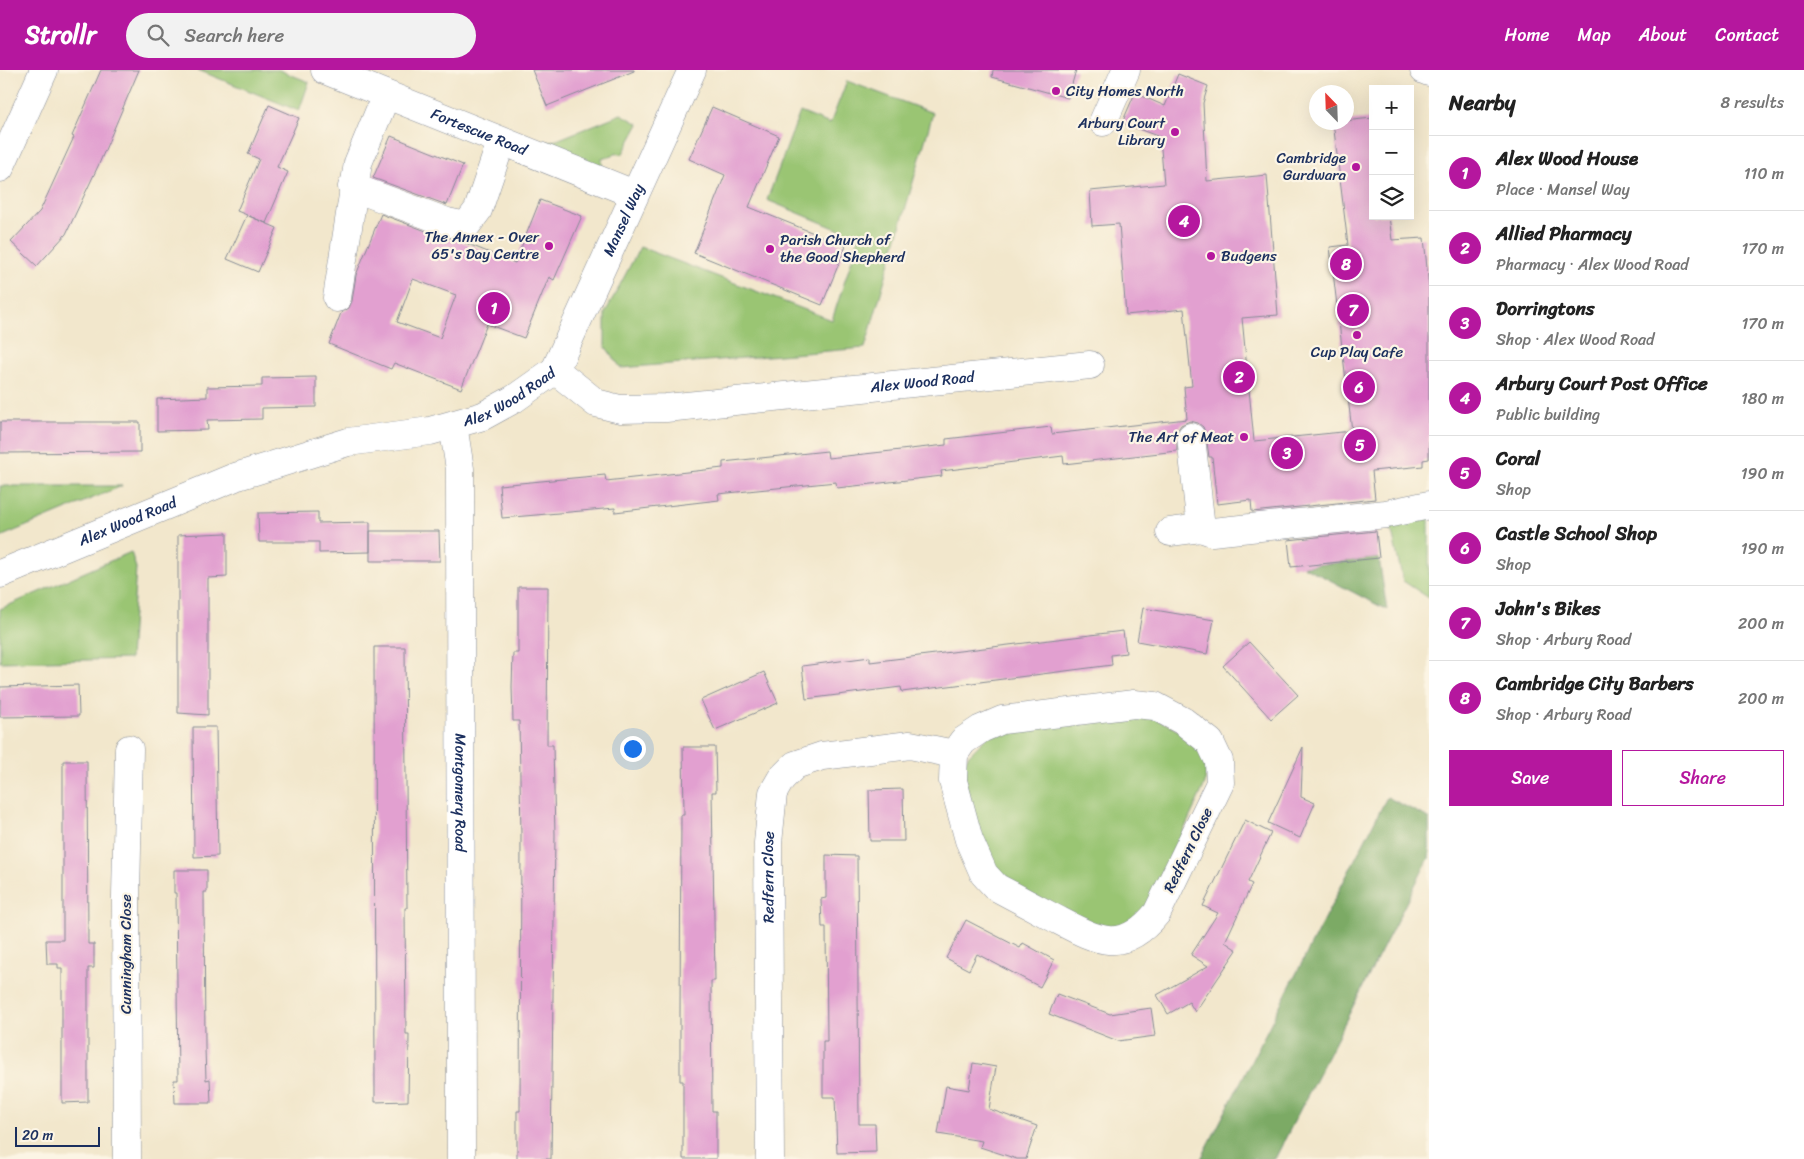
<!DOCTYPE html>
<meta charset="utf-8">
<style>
:root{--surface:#fff;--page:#f2f2f2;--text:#222;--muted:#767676;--line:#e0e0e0;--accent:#b5179e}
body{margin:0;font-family:Sriracha,sans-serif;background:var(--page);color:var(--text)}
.controls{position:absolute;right:15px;top:15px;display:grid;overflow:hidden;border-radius:0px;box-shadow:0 5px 20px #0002}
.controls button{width:45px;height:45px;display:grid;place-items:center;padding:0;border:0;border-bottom:1px solid var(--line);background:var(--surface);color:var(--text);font:25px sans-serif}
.compass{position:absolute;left:1309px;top:15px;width:45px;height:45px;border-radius:50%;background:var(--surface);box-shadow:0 5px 20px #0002;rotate:337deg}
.scale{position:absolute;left:15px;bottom:12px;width:85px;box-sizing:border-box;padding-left:5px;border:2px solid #1b2f5e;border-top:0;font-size:14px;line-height:18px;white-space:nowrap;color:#1b2f5e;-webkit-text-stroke:4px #fcf5e5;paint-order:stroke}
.you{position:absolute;left:632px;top:678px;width:18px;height:18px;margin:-12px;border:4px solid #fff;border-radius:50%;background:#1a73e8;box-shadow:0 0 0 8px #1a73e833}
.badge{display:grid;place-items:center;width:32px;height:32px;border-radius:50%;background:var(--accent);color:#fff;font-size:16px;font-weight:700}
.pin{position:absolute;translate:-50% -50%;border:2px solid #fff;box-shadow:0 1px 5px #0006}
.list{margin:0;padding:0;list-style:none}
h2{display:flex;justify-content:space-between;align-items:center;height:65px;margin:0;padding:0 20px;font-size:21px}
h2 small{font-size:16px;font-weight:400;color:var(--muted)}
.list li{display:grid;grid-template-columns:32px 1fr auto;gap:15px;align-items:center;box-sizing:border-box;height:75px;padding:0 20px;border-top:1px solid var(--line)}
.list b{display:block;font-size:19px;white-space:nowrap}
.list p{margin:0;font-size:16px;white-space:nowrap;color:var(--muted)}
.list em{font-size:16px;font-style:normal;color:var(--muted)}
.actions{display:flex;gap:10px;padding:15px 20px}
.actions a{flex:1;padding:11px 0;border:1px solid var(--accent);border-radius:0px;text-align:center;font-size:18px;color:var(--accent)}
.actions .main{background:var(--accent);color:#fff}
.icon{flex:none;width:28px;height:28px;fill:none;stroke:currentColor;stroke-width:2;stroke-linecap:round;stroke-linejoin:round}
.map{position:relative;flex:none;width:1429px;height:1089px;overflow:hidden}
header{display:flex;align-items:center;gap:30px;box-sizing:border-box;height:70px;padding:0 25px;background:var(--accent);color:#fff}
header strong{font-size:24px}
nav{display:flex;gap:28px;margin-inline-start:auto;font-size:18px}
.search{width:350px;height:45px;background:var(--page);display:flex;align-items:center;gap:12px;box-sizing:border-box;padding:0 18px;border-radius:28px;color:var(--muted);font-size:19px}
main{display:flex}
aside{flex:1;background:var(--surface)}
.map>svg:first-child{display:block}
.green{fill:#9ac573;stroke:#5a7a68}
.forest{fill:#7baa65;stroke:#4b6c62}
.building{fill:#e2a0d0;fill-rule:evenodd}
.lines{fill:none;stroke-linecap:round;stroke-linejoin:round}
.minor-casing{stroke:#868b95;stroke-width:29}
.minor{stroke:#fff;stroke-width:28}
.poi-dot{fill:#b5179e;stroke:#fcf5e5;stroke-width:2}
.labels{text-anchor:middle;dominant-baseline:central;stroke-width:4.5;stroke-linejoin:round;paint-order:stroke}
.poi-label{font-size:15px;fill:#1b2f5e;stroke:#fcf5e5;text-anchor:end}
.street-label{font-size:15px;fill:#1b2f5e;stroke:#fcf5e5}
</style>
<header>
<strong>Strollr</strong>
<div class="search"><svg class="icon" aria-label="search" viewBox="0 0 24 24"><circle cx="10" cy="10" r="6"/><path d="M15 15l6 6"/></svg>Search here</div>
<nav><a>Home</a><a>Map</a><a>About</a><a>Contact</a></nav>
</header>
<main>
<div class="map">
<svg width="1429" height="1089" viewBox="0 0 1429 1089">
<rect width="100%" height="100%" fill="#fcf5e5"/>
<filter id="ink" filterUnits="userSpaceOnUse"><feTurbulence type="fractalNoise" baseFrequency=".02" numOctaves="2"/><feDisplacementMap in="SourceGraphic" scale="10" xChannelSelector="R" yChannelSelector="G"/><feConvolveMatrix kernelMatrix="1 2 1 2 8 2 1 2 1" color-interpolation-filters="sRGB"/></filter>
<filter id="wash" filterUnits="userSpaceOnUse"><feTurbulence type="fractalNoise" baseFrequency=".0096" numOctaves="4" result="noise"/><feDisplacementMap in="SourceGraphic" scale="20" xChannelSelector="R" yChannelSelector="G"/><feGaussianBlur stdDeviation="1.12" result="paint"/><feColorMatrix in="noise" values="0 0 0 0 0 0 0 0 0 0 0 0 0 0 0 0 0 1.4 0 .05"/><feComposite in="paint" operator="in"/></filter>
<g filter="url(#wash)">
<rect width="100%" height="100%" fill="#f2e7cc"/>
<path class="green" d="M198 0H279L309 12 299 41Z
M847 11 933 43 865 278 621 298 605 276V243L640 177 832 250 859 168 767 130 800 42 830 54Z
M621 44 639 54 622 85 618 83 602 89V98L546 77 545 72 557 70Z
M0 416H122L0 467Z
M1429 444V528L1403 511 1390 453Z
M131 482 136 498 130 589 0 592V539Z
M1141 643C1162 650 1198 668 1205 690 1207 697 1205 706 1205 714L1145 845 1122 858 1090 856 1001 810 986 794 962 698 968 686 989 665Z"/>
<path class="forest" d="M1379 488 1387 540 1303 496Z
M1387 727 1429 748V788L1279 1081 1275 1089H1201Z"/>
<g id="blocks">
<path class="building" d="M101 0H139L99 94 66 164 37 196 11 172 40 141 74 67 72 66Z
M532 0H634V1L547 36Z
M993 0H1076L1068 28 992 7Z
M1178 4 1208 16 1203 33 1207 111 1267 105 1278 245 1242 248 1254 371 1352 361 1330 177 1348 175 1333 52 1373 48V146H1389L1392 170 1424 168 1429 218V389L1423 390V396L1372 401 1375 429 1252 442 1251 430 1217 434 1212 387H1209L1206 365 1203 357 1198 353 1190 351 1181 355 1177 361V381L1064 394 1063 386 941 401 942 406 837 418 836 412 718 424 719 430 615 442V438L502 448 499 415 605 405 606 411 723 398V392L827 381 828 388 946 375V369L1051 357 1052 364 1187 349 1184 317 1192 316 1184 239 1126 245 1119 154 1092 156 1090 121 1164 114 1160 67 1122 53 1135 23 1165 36Z
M269 35 299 48 277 97 288 102 266 153 249 146 277 158 258 202 227 189 247 145 237 141 259 89 248 84Z
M712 37 779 66 749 137 846 176 822 235 694 183 725 105 689 89Z
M391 66 463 95 447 135 373 108Z
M540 130 582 146 554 210 549 207 524 268 487 254 461 319 394 293 391 299 329 274 341 243 349 238 352 231 356 205 381 144 442 167 458 170 515 193ZM413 209 456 225 440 268 397 252Z
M316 307V337L262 338V349L207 350 208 360 157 361V329L207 327V317L262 316V308Z
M0 352H140V382L0 383Z
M318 442V453L370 452V482L319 483V472H259L258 443Z
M370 461H439L440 491H370Z
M1376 461 1379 488 1291 497 1288 470Z
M227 463V507L208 508V645L178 643V465Z
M518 517H548L547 675H553L555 765 551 1089H517V1041H520L521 765 519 651H513L512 617 513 583H518Z
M1143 538 1214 550 1207 584 1137 571Z
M1123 561 1126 583 1111 585 1112 595 902 622 901 617 806 629 802 596 870 587V592Z
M1249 572 1298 625 1271 649 1223 596Z
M374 577H405L407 838H405L406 964H409L408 1031 375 1032Z
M764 602 778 633 715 660 701 630Z
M78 615 79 646 0 647V617Z
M193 657H216L218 786 194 787Z
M683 677H715L716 722H712L715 911H711L712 1041H716V1089H683V1011H680V944L681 745H684Z
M1303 677 1301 727 1315 733 1300 768 1268 753Z
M63 691H87L88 874H94V898H88V1032L62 1033V898H58V894H47L46 870H63Z
M903 719 904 771H870L869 720Z
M1245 750 1271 763 1248 812 1252 814 1225 872 1237 880 1195 942 1189 932 1168 944 1157 925 1208 896 1191 885 1218 843 1203 836Z
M826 785 857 786 859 1054H875L876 1082 837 1083 835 1027H823V971H827L826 857H822L821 829 826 828Z
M174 800H207V822H204L205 978 206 1010 210 1009 211 1033H175L174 1010H178L176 823H174Z
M966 850 1020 878 1023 873 1054 890 1040 917 977 884 969 900 946 888Z
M1057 924 1110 944 1151 938 1155 966 1118 971 1049 944Z
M973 993 996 997 989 1039 1037 1056 1026 1089H1017L980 1077 982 1071 938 1064 946 1016 969 1020Z"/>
</g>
</g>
<g filter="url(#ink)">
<use href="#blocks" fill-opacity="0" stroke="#868b95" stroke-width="1"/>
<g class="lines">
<defs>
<g id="minor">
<path id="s1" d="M325 0 634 124"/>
<path d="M1424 0 1429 2"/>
<path d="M1103 52 1126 0"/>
<path d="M0 98 44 0"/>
<path d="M352 117 447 152 466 156 478 140 501 72"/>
<path d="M337 228 358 93 386 25"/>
<path id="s2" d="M555 300 596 333 620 339 666 338 1090 295"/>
<path id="s3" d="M555 300 692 0"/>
<path id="s4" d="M453 355 460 399 461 1089"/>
<path d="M1191 367 1201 458 1212 462 1386 444 1429 435"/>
<path d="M1170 462 1201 458"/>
<path id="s5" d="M0 504 235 407 348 372 430 361 483 346 514 329 555 300"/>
<path d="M1134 634 1155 636 1183 651 1210 672 1219 691 1220 713 1157 843C1123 885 1098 871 1058 850 1037 839 1017 828 996 817L984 804 969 770 953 711 954 684 963 671 981 659 1002 650Z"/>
<path d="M127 1089 126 827 129 679"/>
<path id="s6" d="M770 1089 768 773 773 723 781 709 795 695 822 686 910 675 954 684"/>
</g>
</defs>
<use href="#minor" class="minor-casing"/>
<use href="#minor" class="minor"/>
</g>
</g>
<g class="poi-dot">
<circle cx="1056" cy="21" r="5"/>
<circle cx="1175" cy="62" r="5"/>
<circle cx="1356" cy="97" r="5"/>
<circle cx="549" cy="176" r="5"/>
<circle cx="770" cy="179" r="5"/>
<circle cx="1211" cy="186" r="5"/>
<circle cx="1357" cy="265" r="5"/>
<circle cx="1244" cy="367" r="5"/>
</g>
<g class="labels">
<g class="poi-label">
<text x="1066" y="21" text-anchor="start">City Homes North</text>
<text x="1165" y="53">Arbury Court<tspan x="1165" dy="17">Library</tspan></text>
<text x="1346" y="88">Cambridge<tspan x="1346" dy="17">Gurdwara</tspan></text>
<text x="539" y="167">The Annex - Over<tspan x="539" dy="17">65's Day Centre</tspan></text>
<text x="780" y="170" text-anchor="start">Parish Church of<tspan x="780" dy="17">the Good Shepherd</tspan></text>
<text x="1221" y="186" text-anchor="start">Budgens</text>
<text x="1357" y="282" text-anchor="middle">Cup Play Cafe</text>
<text x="1234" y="367">The Art of Meat</text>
</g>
<g class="street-label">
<text stroke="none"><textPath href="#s1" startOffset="166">Fortescue Road</textPath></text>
<text stroke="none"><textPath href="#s3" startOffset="165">Mansel Way</textPath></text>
<text stroke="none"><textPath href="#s2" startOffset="381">Alex Wood Road</textPath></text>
<text stroke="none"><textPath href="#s5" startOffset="542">Alex Wood Road</textPath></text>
<text stroke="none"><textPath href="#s5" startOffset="138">Alex Wood Road</textPath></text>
<text stroke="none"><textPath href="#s4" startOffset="368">Montgomery Road</textPath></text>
<text transform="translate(1188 780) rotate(-64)">Redfern Close</text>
<text stroke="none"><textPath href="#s6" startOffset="282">Redfern Close</textPath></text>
<text transform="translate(126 884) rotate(-90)">Cunningham Close</text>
</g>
</g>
</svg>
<div class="controls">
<button>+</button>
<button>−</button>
<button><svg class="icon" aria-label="layers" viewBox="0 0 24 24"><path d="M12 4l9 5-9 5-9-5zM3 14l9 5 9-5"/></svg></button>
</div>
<svg class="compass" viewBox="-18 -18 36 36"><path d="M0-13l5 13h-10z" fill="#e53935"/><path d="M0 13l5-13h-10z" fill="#767676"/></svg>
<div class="scale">20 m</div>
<div class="you"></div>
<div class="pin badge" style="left:494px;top:238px">1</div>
<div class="pin badge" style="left:1239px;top:307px">2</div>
<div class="pin badge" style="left:1287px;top:383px">3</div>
<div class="pin badge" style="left:1184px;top:151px">4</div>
<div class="pin badge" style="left:1360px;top:375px">5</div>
<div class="pin badge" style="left:1359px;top:317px">6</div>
<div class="pin badge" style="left:1353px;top:240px">7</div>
<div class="pin badge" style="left:1346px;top:194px">8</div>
</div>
<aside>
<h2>Nearby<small>8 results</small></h2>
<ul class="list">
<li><span class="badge">1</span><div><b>Alex Wood House</b><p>Place · Mansel Way</p></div><em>110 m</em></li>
<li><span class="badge">2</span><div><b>Allied Pharmacy</b><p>Pharmacy · Alex Wood Road</p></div><em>170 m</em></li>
<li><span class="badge">3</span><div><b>Dorringtons</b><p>Shop · Alex Wood Road</p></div><em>170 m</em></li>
<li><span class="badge">4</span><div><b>Arbury Court Post Office</b><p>Public building</p></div><em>180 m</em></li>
<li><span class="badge">5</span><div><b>Coral</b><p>Shop</p></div><em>190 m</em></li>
<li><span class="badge">6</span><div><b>Castle School Shop</b><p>Shop</p></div><em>190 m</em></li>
<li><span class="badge">7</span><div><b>John's Bikes</b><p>Shop · Arbury Road</p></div><em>200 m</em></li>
<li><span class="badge">8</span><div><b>Cambridge City Barbers</b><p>Shop · Arbury Road</p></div><em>200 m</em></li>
</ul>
<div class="actions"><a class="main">Save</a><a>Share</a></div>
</aside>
</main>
